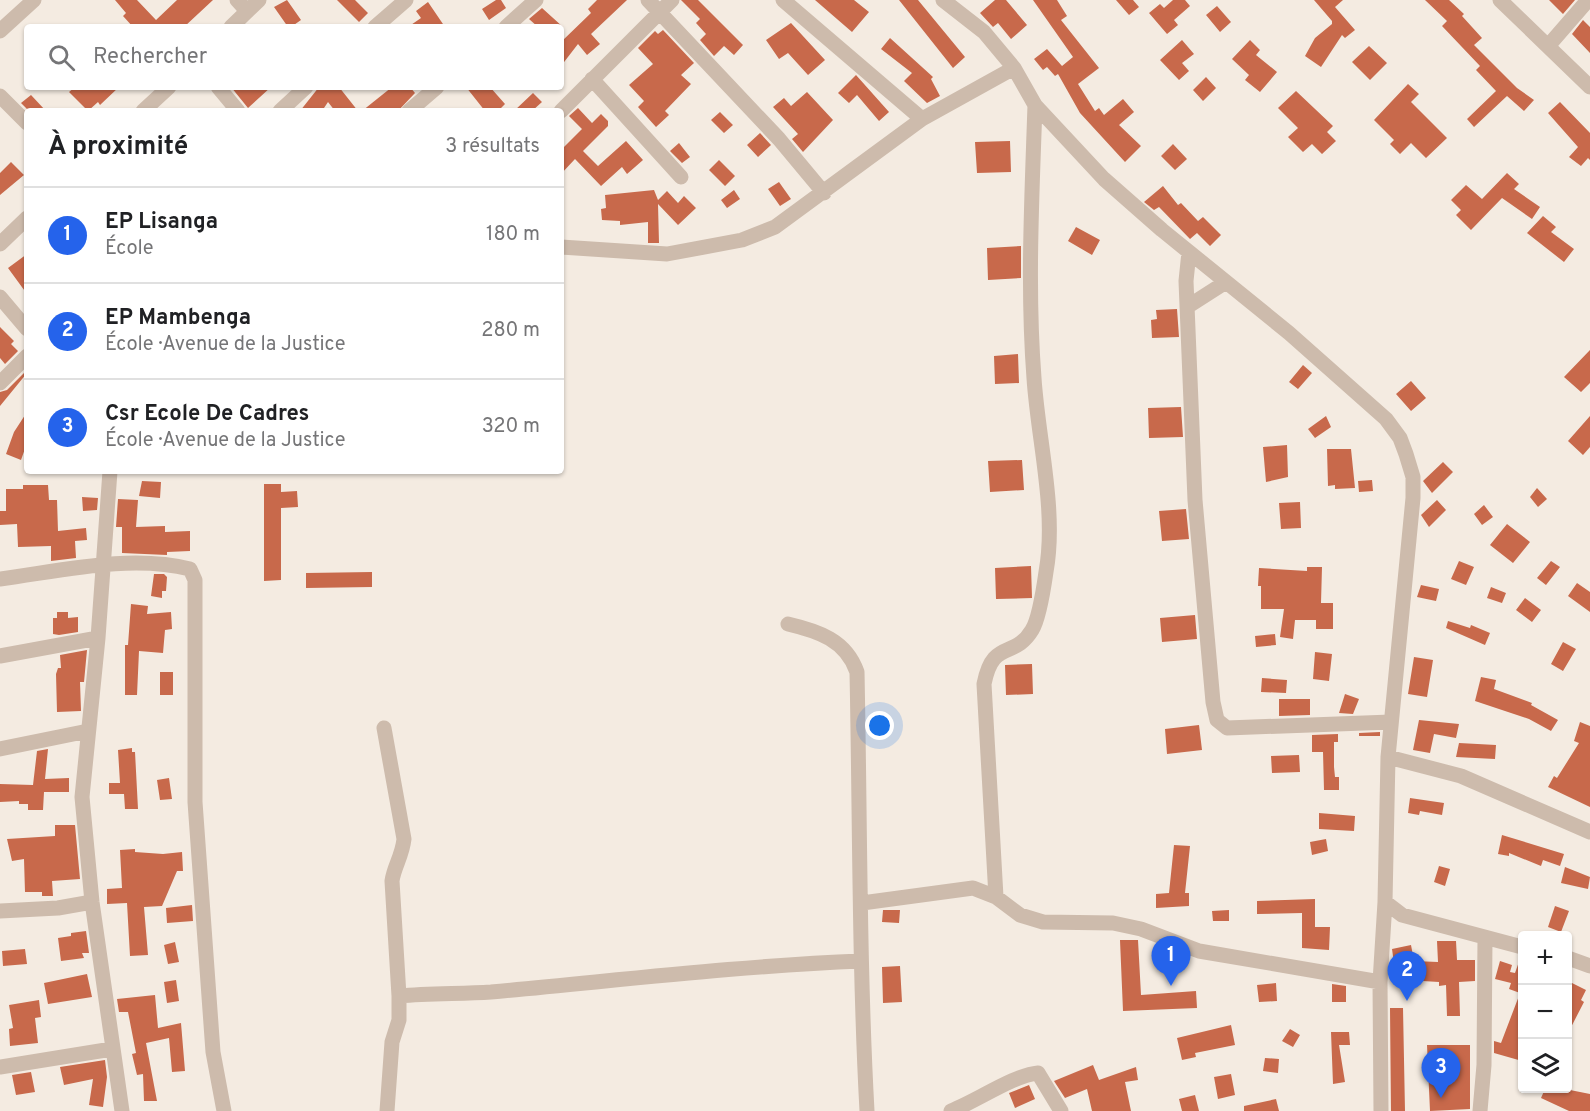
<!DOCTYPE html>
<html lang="fr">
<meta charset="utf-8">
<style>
:root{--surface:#fff;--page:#f2f2f2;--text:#202124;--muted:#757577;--line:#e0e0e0;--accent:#2563eb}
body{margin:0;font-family:Overpass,sans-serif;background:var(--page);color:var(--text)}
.controls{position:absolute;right:18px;bottom:18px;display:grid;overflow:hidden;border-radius:6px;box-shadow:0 2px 4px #0004}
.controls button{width:54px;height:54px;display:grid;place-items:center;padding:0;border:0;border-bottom:2px solid var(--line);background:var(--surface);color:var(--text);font:30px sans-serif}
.you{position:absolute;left:880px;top:726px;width:21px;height:21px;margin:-15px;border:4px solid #fff;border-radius:50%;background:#1a73e8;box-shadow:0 0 0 9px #1a73e833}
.badge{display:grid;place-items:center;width:39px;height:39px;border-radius:50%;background:var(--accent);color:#fff;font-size:20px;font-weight:700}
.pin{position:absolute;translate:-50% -50px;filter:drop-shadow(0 2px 3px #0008)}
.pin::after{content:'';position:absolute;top:32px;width:21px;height:18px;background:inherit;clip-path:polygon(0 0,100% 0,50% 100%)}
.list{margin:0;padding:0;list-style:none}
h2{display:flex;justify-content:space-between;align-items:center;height:78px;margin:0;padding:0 24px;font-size:26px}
h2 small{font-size:20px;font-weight:400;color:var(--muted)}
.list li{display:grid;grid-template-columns:39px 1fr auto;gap:18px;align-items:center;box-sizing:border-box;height:96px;padding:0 24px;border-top:2px solid var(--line)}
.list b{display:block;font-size:22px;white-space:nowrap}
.list p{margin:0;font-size:20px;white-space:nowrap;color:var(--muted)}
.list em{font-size:20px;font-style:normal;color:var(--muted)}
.icon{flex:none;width:33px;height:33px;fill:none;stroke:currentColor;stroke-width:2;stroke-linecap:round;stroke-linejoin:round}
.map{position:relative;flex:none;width:1590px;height:1111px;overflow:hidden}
.search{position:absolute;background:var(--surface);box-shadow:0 2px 4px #0004;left:24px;top:24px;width:540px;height:66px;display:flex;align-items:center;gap:15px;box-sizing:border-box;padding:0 21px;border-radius:6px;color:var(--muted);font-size:22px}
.panel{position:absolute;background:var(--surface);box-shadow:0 2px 4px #0004;left:24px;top:108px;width:540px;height:366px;border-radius:6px}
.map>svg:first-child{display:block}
.building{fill:#c8694b}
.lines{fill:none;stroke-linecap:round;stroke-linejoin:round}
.minor{stroke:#cdbbac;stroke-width:15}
.tertiary{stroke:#cdbbac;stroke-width:15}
</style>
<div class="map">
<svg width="1590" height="1111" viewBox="0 0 1590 1111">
<rect width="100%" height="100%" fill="#f4ebe1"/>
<path class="building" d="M115 0H137L156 20 177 0H213L184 27H133L123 16 126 13Z
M287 0 301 20 291 27H288L274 7Z
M337 0H355L368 13 359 22Z
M496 0H501L506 8 489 20 482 9Z
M597 0H627L591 34 600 44 587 55 578 44 561 66V42L591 13 588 9Z
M681 0H698L743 45 734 55 724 46 714 56 700 40 706 34 696 23 700 19Z
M815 0H854L869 12 852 32Z
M899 0H918L965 57 953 68Z
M995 0H1006L1027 25 1011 39 998 23 993 27 980 13Z
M1033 0H1057L1067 16 1061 20 1099 68 1078 84 1095 111 1099 108 1104 115 1123 99 1134 112 1119 125 1141 146 1125 162 1080 113 1058 74 1055 76 1047 67 1043 70 1034 59 1047 49 1062 66 1073 57Z
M1116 0H1133L1139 7 1129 15Z
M1173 0H1185L1190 6 1174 20 1178 25 1167 34 1149 13 1160 4 1164 8Z
M1314 0H1343L1335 7 1355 30 1345 38 1342 35 1321 67 1305 56 1315 38 1332 24V21Z
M1425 0H1449L1464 14 1462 16 1482 38 1474 45 1517 88 1534 100 1524 111 1507 96 1474 127 1467 119 1496 91 1476 70 1480 66 1442 26 1447 21Z
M1549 0H1575L1563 14Z
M428 2 445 27H408L421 18 416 11Z
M1217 6 1231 22 1220 32 1206 15Z
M542 8 563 27H538L529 19Z
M1583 20 1590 27V53L1572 34Z
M791 23 825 60 808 75 788 53 779 59 766 40Z
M663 30 694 63 681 75 691 84 665 111 669 115 656 127 638 107 644 101 629 85 653 64 638 48 655 31 658 34Z
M890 38 933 77 931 79 940 96 927 103 904 81 912 73 881 49Z
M1182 40 1194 54 1182 63 1189 71 1179 80 1160 60Z
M1250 40 1260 50 1256 55 1277 72 1260 92 1245 80 1249 75 1232 59Z
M1369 46 1387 63 1370 80 1352 62Z
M856 75 889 112 879 121 857 95 849 103 838 93Z
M1206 77 1216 88 1203 101 1193 90Z
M1408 84 1419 94 1411 102 1447 138 1426 158 1411 143 1400 154 1390 144 1394 140 1374 120Z
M75 87H119L100 105 98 102 88 111 69 92Z
M231 87H271L248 108Z
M319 87H339L358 111H335L328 102 322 111H300Z
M392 87H410L415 93 398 111H362Z
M466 87H490L505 104 498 111H485Z
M1296 91 1333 126 1327 132 1336 141 1322 154 1312 144 1303 152 1288 137 1298 128 1278 108Z
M807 92 833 120 803 152 792 139 798 134 773 107 784 98 791 106Z
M533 93 542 102 532 111H514Z
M31 95 46 111H29L21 103Z
M1560 102 1590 133V160L1588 158 1581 166 1569 157 1578 147 1548 113Z
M578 108 592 123 601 114 608 121V126L583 151 598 166 626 141 643 160 627 174 622 167 601 186 575 159 561 174V150L582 129 569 116Z
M720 112 733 125 724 133 711 120Z
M760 133 771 145 758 157 747 145Z
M1010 141 1011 172 977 173 975 142Z
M679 143 690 157 682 163 670 151Z
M1173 144 1187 159 1175 170 1161 156Z
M719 160 735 176 725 186 709 170Z
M11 162 24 175 0 195V173Z
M1507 173 1519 184 1514 189 1540 207 1532 219 1502 198 1471 230 1456 215 1461 210 1451 200 1466 185 1482 199Z
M779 182 791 199 780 206 768 189Z
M1163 186 1178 205 1181 203 1198 221 1203 217 1221 235 1210 246 1197 233 1190 239 1159 207 1154 210 1144 202Z
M654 190 658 200 667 191 678 203 684 196 696 208 678 225 658 204 659 243H648V222L620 225V221L602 220 601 209 606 208 605 195Z
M734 190 740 199 727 208 721 200Z
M1543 216 1556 227 1551 232 1574 249 1564 262 1527 233Z
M1076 227 1100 240 1092 255 1068 241Z
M1021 246V278L988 280 987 248Z
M27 254V294L8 268Z
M1177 309 1179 337 1152 338 1151 320 1157 319 1156 310Z
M0 327 14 341 11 344 18 351 5 364 0 358Z
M1590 350V383L1581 392 1564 377Z
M1018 354 1019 383 995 384 994 356Z
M1303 365 1312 373 1298 389 1289 382Z
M27 370V373L0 406V392L7 390Z
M1411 381 1426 398 1411 411 1396 394Z
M1181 407 1183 437 1149 438 1148 408Z
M27 412V443L21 460 6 454 14 432Z
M1326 416 1331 427 1315 438 1308 429Z
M1590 416V447L1583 455 1568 441Z
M1287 445 1288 477 1266 482 1263 447Z
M1327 449H1351L1355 488 1335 489V485L1328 486Z
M1022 460 1024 490 990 492 988 461Z
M1443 462 1453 472 1432 493 1423 481Z
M1372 480 1373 491 1359 492 1358 481Z
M142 481 161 482 160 498 139 496Z
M264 484H281V492L297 491 298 507 281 508V580L264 581Z
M23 485H48L49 500H57L58 531 86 528 87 540 75 541 76 558 51 561V546L18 547 17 524 0 525V511H6V489H23Z
M1537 488 1547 499 1538 507 1530 497Z
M82 497 98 498 97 510 83 511Z
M118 499 138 500 136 527 165 526V532L190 531V551L167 552V555L122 553V527H116Z
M1437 500 1446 510 1429 527 1421 515Z
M1300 502 1301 528 1281 529 1279 503Z
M1484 505 1493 517 1482 525 1474 514Z
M1186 509 1189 539 1162 541 1159 511Z
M1507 524 1530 542 1513 563 1490 545Z
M1459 561 1474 567 1466 585 1451 579Z
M1551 561 1560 567 1546 585 1537 578Z
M1031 566 1032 598 996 599 995 568Z
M1307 567H1322L1321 603H1333V629H1316V620H1295L1293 639 1280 637 1284 609H1261V586H1258L1259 568 1307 571Z
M372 572V587L306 588V573Z
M154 574H164L167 577 166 591H162V598L151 596Z
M1577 583 1590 592V612L1568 596Z
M1421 585 1439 589 1436 601 1417 597Z
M1491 587 1506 593 1502 603 1487 598Z
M1525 598 1541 610 1532 622 1516 610Z
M131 604 148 606 147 614 171 612 172 629 165 630 163 653 139 651 137 695H125V645H128Z
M57 612H68V618L78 617V632L59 635 53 634V618H57Z
M1195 615 1197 639 1162 642 1160 618Z
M1448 621 1470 628 1471 625 1490 633 1485 645 1446 628Z
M1275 634 1276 645 1256 647 1255 636Z
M1563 642 1576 649 1563 671 1551 664Z
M87 650 84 682H80L81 711 57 712 56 674 58 668H61L60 655Z
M1315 652 1332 654 1329 681 1313 679Z
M1414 657 1433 660 1427 697 1408 694Z
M1032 664 1033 694 1006 695 1005 665Z
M160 672H173V695H160Z
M1481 677 1496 680 1494 689 1532 703 1531 705 1558 720 1551 731 1529 719 1475 701Z
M1262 678 1287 680 1286 693 1261 692Z
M1345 694 1359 699 1353 714 1339 713Z
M1279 699H1310V715L1279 716Z
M1419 720 1459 724 1456 738 1434 734 1430 753 1413 750Z
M1580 722 1590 726V807L1548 787 1554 776 1557 778 1579 743 1574 741Z
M1199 725 1202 750 1167 754 1165 729Z
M1380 732V736H1359V733Z
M1338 734V742H1334V767L1335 777H1339V790H1324L1323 752H1312V735Z
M1459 743 1496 745 1495 759 1456 757Z
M132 748V752H135L138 809H125L124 794H109V783H120L118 750Z
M48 749 45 779 69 778V792H44L43 810H28V804H19V801L0 802V784L33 785 37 751Z
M1299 755 1300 772 1272 773 1271 756Z
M169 778 172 799 160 800 157 780Z
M1410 798 1444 803 1442 815 1420 811 1419 815 1408 813Z
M1319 813 1355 816 1354 831 1319 829Z
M55 825H75L80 879 52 881 53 896H42V892H25L24 859 12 861 7 839 55 836Z
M1502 835 1564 854 1560 866 1543 860 1541 866 1509 853V856L1498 854Z
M1326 839 1328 851 1312 855 1310 842Z
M1174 845 1190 846 1185 893H1189V906L1156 908V894L1169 893Z
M135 849V852L163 854 182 852 183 871H177L162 906 144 907 148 955 130 956 127 903 107 904V889L122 888 120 850Z
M1439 866 1450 869 1445 886 1434 882Z
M1565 867 1590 877 1588 889 1561 883Z
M1315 899V927H1330L1329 950 1302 948V913L1257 914V901Z
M192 905 193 921 167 923 166 908Z
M1555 906 1569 911 1561 932 1548 927Z
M883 910H900L899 923 882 922Z
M1229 910V921H1213L1212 911Z
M86 931 89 953H82L84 958 61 961 58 938 71 936V933Z
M1120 940H1138L1141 995 1196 991 1197 1008 1123 1011Z
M1437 941H1456L1457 960H1475V981L1459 982 1460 1016H1447L1446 985 1439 986V982L1390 979 1391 963H1394L1392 949 1411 945 1414 961 1438 962Z
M175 942 179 962 168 964 164 945Z
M25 949 27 964 3 966 2 951Z
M1521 956 1522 986 1520 993 1509 989 1511 983 1495 979 1500 961 1512 965 1510 972 1515 973Z
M900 966 902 1002 883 1003 882 967Z
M87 974 92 997 48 1004 44 983Z
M176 980 179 1001 167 1003 164 982Z
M1568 981 1586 990 1581 1000 1584 1002 1568 1033Z
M1276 983 1277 1001 1259 1002 1257 985Z
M1332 984 1346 986V1002H1332Z
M1522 988V1027L1518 1038 1522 1040V1061L1494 1053V1041L1501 1043Z
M155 995 158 1028 181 1023 185 1071 172 1072 169 1038 146 1043 157 1101H144L143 1074 137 1075 132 1054 136 1053 128 1012H119L117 999Z
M39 1000 41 1017 35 1018 38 1043 10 1046 9 1029 13 1028 9 1005Z
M1390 1008H1403L1405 1111H1391Z
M1231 1025 1235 1045 1195 1053 1196 1057 1182 1060 1177 1038Z
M1290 1029 1300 1035 1293 1047 1282 1041Z
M1331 1032H1349L1350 1045H1339L1345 1082 1333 1084Z
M1427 1045H1470V1109L1430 1111Z
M1265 1058 1279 1059 1278 1073 1263 1071Z
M105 1060 107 1077 103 1107 89 1105 93 1079 64 1085 60 1067Z
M1093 1065 1099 1080 1136 1067 1138 1080 1125 1082 1131 1111H1092L1087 1089 1065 1098 1054 1081Z
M31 1072 35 1092 16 1095 12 1075Z
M1231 1074 1235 1095 1218 1099 1214 1077Z
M1029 1085 1035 1099 1015 1108 1009 1093Z
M1545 1089H1565L1590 1094V1111H1569L1541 1098Z
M1195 1095 1199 1111H1182L1179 1099Z
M1276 1099 1279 1111H1244V1106Z"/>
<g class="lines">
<path class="minor" d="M237 0 247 11
M648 0 779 139 824 193
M783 0 922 119
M943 0 984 32 1014 68 1035 105 1104 179 1162 230 1289 333 1386 419 1400 438 1406 454 1413 477V498L1388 757 1385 902 1402 915 1522 947
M375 27 406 0
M506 27 536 0
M0 31 34 0
M592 79 681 177
M218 87 238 111
M0 96 27 123
M280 111 306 87
M409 111 437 87
M561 111 672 0
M561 247 667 254 742 240 775 227 922 119 1014 68
M1189 252 1186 281 1195 500 1213 702 1217 720 1227 728 1391 722
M0 297 27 329
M1187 307 1226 282
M0 383 27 356
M110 471 98 638 82 797 92 902 122 1111
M0 579C61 571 130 554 190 569L195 580V802L213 1052 224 1111
M788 624C818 631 846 640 857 672 860 818 859 965 867 1111
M0 656 98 638
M384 728 404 839C402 857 394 866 392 881L399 996
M0 749 88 731
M1388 757 1461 776 1590 832
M996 897 984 684C993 638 1014 660 1032 630 1039 619 1044 586 1046 572 1057 511 1038 440 1034 378 1027 287 1032 195 1035 105
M862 903 973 888 996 897 1020 915 1043 922 1113 923 1141 929 1199 951 1380 982 1385 902
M0 911 58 908 92 902
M1568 958 1590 966
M1380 982 1381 1111
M0 1067 112 1049
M387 1111 392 1042 399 1020V996C430 993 460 994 491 992 614 981 737 966 861 961
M951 1111C977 1101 1014 1075 1038 1073L1061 1111
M1480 1111 1484 1065 1485 938"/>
<path class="tertiary" d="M1500 0 1590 87
M231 27 259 0
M1549 45 1588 0
M143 111 169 87
M0 244 27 218"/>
</g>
</svg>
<div class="controls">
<button>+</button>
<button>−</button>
<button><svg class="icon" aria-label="layers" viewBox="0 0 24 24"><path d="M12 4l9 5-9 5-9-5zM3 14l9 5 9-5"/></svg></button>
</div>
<div class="you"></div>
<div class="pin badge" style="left:1171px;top:986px">1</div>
<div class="pin badge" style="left:1407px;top:1001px">2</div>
<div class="pin badge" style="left:1441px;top:1098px">3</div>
<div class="search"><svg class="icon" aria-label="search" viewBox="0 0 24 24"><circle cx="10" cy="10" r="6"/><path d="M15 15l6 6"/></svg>Rechercher</div>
<section class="panel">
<h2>À proximité<small>3 résultats</small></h2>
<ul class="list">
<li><span class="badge">1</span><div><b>EP Lisanga</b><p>École</p></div><em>180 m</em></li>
<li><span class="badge">2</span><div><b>EP Mambenga</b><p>École · Avenue de la Justice</p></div><em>280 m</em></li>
<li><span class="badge">3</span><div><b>Csr Ecole De Cadres</b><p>École · Avenue de la Justice</p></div><em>320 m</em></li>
</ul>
</section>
</div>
